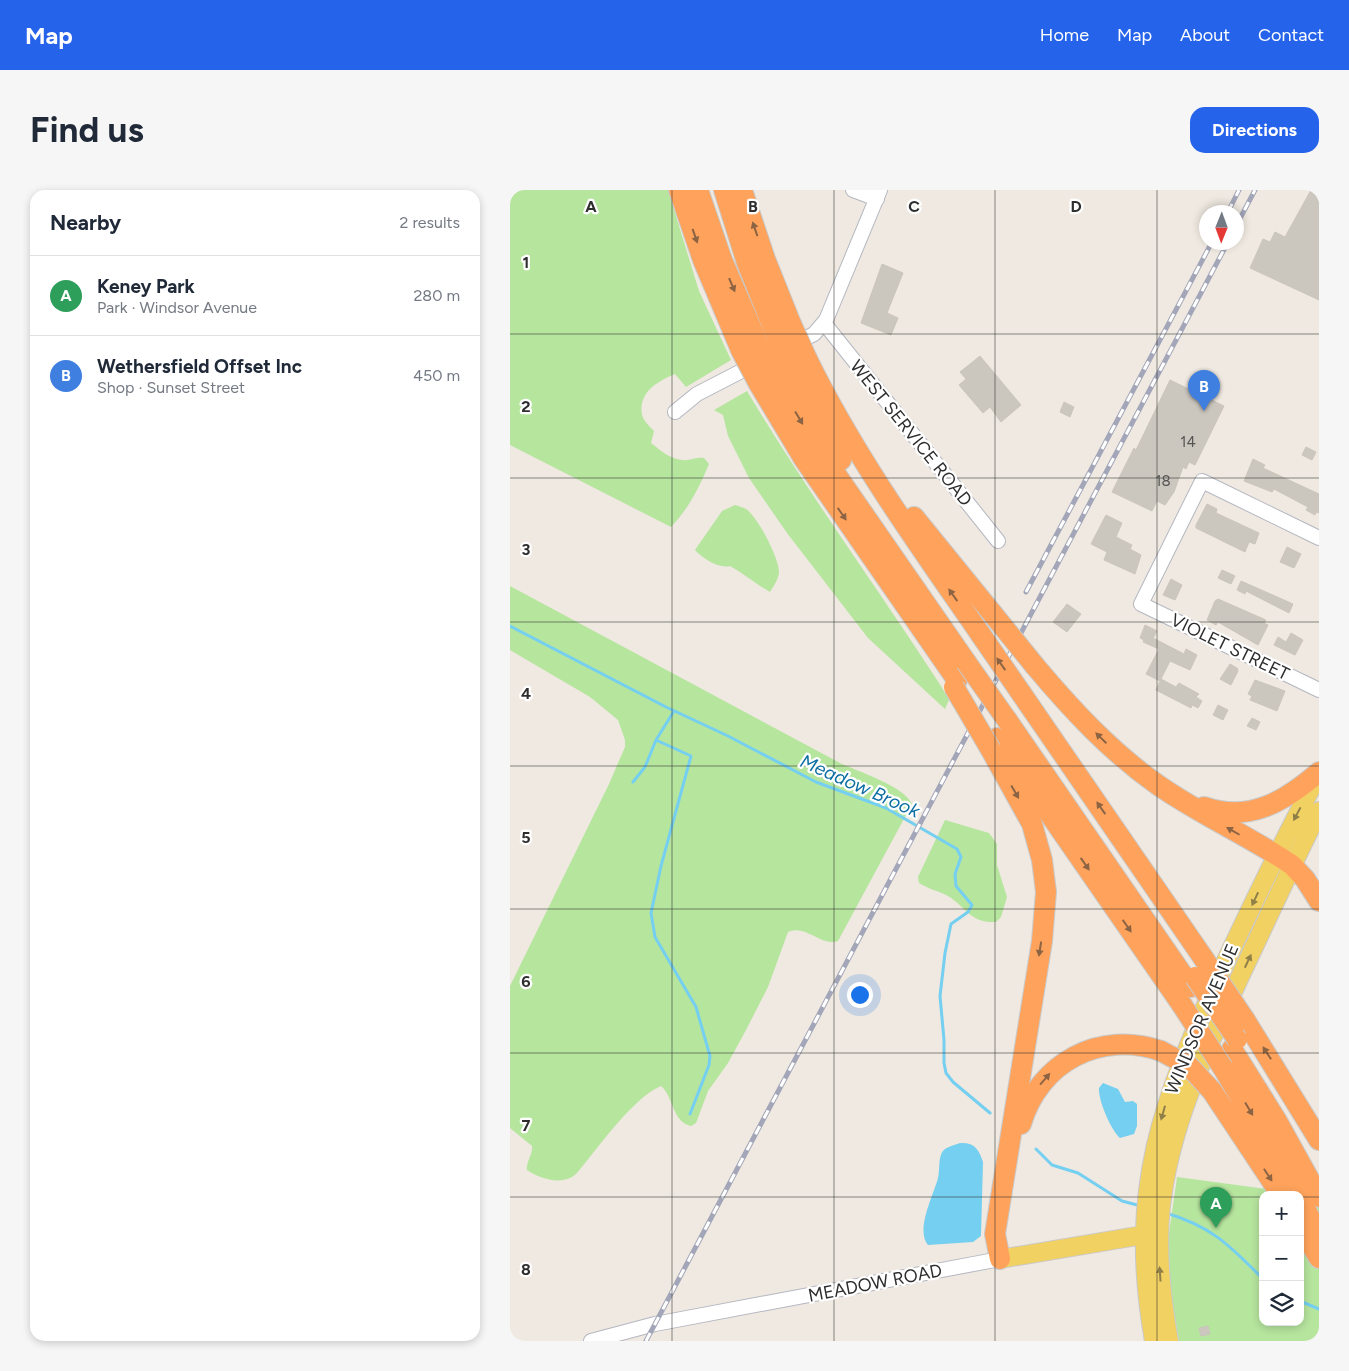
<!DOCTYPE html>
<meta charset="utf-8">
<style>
:root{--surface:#fff;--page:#f6f6f7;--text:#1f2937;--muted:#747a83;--line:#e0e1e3;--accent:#2563eb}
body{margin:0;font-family:Figtree,sans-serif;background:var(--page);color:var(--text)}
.controls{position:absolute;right:15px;bottom:15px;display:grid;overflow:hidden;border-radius:10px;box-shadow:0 2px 8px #0003}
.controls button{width:45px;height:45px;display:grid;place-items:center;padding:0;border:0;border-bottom:1px solid var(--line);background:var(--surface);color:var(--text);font:25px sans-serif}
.compass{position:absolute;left:689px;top:15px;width:45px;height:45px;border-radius:50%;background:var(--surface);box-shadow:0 2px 8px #0003;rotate:181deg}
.you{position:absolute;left:349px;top:804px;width:18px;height:18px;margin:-12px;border:4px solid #fff;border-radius:50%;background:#1a73e8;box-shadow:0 0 0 8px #1a73e833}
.badge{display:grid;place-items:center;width:32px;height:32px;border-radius:50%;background:var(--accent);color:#fff;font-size:16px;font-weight:700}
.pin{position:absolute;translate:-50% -41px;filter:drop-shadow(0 1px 2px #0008)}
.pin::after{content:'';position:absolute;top:26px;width:18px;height:15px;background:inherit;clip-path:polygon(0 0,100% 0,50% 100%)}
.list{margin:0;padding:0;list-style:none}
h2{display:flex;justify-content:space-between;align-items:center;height:65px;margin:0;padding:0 20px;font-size:21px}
h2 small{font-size:16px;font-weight:400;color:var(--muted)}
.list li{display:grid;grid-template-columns:32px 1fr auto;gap:15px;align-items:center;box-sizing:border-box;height:80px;padding:0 20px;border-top:1px solid var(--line)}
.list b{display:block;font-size:19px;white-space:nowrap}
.list p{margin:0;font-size:16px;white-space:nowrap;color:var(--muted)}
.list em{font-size:16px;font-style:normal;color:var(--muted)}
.icon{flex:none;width:28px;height:28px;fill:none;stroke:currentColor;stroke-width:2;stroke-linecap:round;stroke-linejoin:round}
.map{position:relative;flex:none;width:809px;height:1151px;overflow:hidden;border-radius:15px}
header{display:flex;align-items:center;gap:30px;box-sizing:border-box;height:70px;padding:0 25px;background:var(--accent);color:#fff}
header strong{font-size:24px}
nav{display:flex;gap:28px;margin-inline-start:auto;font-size:18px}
.intro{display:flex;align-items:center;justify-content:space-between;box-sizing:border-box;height:120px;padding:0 30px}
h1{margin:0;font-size:35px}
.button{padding:12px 22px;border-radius:15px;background:var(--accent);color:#fff;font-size:18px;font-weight:700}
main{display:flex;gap:30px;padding:0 30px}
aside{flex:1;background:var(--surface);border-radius:15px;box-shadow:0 2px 8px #0003}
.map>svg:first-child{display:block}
.green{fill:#b6e59e;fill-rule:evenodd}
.water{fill:#75cff0}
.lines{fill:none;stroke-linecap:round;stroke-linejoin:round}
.stream{stroke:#75cff0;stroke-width:3}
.building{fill:#cbc7bf;stroke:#cbc5ba}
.minor-casing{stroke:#b4b7c1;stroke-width:16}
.major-casing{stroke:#c9c9c9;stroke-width:20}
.highway-casing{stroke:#c9c9c9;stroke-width:22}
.minor{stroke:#fff;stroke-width:14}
.major{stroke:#f2d163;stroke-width:18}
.highway{stroke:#ffa35c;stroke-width:20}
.rail-casing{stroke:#a3a6b8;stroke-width:5}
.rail{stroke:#fff;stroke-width:3;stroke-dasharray:9;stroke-linecap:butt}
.highway-bridge-casing{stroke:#c9c9c9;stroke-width:22;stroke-linecap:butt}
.highway-bridge{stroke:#ffa35c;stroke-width:20}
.oneway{fill:#8c6343}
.oneway2{fill:#908048}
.grid{fill:none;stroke:#2e2e2e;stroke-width:1;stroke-opacity:0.55}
.labels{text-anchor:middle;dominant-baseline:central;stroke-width:4.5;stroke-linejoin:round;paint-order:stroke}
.number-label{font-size:15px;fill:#555452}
.street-label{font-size:18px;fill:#2e2e2e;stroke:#fff}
.water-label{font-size:19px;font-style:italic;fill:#0d6fa3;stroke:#fff}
.grid-label{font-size:16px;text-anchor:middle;font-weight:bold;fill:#2e2e2e;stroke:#fff;stroke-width:4.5;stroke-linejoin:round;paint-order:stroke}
</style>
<header>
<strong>Map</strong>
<nav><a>Home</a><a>Map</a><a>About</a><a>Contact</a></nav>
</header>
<div class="intro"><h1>Find us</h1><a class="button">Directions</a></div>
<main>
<aside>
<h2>Nearby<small>2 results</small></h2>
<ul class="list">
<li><span class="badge" style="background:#2e9e5b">A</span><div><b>Keney Park</b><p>Park · Windsor Avenue</p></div><em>280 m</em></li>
<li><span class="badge" style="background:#3f7fe0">B</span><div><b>Wethersfield Offset Inc</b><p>Shop · Sunset Street</p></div><em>450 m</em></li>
</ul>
</aside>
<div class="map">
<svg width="809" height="1151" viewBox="0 0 809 1151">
<rect width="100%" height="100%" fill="#efe9e1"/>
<path class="green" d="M0 0H158L189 101 221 170 176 197 165 184C148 191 128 202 132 225 133 230 140 237 144 241L141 253C151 261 164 272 178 270 184 269 188 267 194 268L199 274C189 298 179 318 161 337L0 255Z
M237 201C297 302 367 397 431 496L439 510 435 519 358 448 277 343 239 288 218 246 213 225 204 220Z
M225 315C228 316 233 317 236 319 248 327 268 367 269 381 269 389 264 395 260 402 246 394 234 384 220 376 209 379 192 368 185 360L212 321Z
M0 396 330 573C349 582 394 596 402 614L328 751C311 757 296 734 278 742L258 797 236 840 218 873 198 901 186 933 181 936C162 932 164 907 151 896 122 908 87 960 66 984 53 996 30 989 17 980 16 971 23 965 22 956L0 938V796L99 594 115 557V550L108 530 80 507 0 460Z
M435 630 479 643 487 654V675L497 707 491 727 486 732C460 733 458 719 438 706 429 701 418 699 409 693L408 687Z
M667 987 779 1002 809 997V1151H669L655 1071ZM753 1005H790V1132H753Z"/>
<path class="water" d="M593 893 608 899 615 912 623 911 627 914V936L624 944 610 948C601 940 588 910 589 898Z
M450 953C464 952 469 959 473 972L471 1046 463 1052 418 1055C405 1040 424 1004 428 988 430 980 428 967 433 961 436 957 445 955 450 953Z"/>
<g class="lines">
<path class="stream" d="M0 436 156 517 218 546 306 592 376 618 447 659 451 667 445 684 446 696 462 715 458 722 441 734 435 763 430 806 434 850V873L436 883 443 892 480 923
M164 521 146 550 181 566 151 676 141 723 145 747 186 817 200 866 199 875 180 924
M123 592 135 577 146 550
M526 959 542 975 568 983 612 1011 631 1016
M656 1023C703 1037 720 1056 753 1089
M790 1111 809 1119"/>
</g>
<path class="building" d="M801 0H809V110L740 78 753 49 760 52 765 42 775 47Z
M372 74 393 83 377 123 388 128 381 145 351 133Z
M470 166 511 215 491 232 480 217 473 223 449 195 456 189 450 182Z
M660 190 714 216 685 275 679 272 676 279 673 277 664 302 655 315 647 311 642 321 602 302 624 258 626 260Z
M554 212 564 217 560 227 550 222Z
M796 257 806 262 802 270 792 265Z
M743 269 755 275 753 278 809 304V323L806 322 805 325 796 320 798 317 764 299 762 302 734 291Z
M697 314 707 319 706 323 749 343 745 354 739 352 735 362 686 338V335Z
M596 325 612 333 606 347 622 355 620 359 631 365 625 384 594 370 597 362 581 354Z
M777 357 791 364 784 378 770 372Z
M712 380 725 386 721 394 708 388Z
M661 389 672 395 665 410 653 405Z
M731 391 783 414 779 423 736 401 735 404 727 400Z
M708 409 756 430 754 433 758 435 748 455 708 432 706 435 697 430 705 411Z
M557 414 571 424 557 442 543 432Z
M635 435 647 441 643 448 674 464 676 459 687 465 680 480 660 471 650 491 636 484 649 459 633 452 634 450 630 448Z
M781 443 793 450 785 465 764 455 768 447 776 452Z
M720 474 727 478 728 481 721 495 710 489Z
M651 489 666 497 669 493 689 504 686 507 692 511 688 518 682 515 681 518 646 500Z
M745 490 775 501 767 521 740 510 742 506 738 504Z
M708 515 718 520 713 530 703 525Z
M742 528 750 532 746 540 737 536Z
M698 1136 700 1144 691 1146 689 1138Z"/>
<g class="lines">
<defs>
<path id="minor" d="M343 0 367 9
M314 133 488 351
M282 155 304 144 316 130 370 0
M165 222 187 204 247 173
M809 348 692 291 631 414 809 500
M81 1151 145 1134 490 1069"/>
<path id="major" d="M490 1069 645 1043
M644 1151C617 998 652 910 715 773 745 709 775 646 809 584
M659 1151C651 1106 646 1061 651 1016 660 936 695 863 728 791 755 734 781 677 809 621"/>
<path id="highway" d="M169 0 193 70 231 160
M188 0 212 70 247 151
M214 0 237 73 265 142
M232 0 255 69 281 134
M297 169C345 267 409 355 471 445
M282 177 331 270
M265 186 307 257 456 472
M249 194 294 269 447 490
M404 327 482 423
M525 476C562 520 601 562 648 595 691 625 739 646 782 675L795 689 809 711
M511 503 694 769
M497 530 681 797
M487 548 672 815
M481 560 522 634 532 670 536 702 532 751 485 1044 490 1069
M694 617C740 633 775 611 809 582
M735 830 809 950
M722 859 767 931 809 1007
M713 878 788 1005
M702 901 771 1005
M511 934C529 872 590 840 651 861
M790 1009 809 1045
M790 1036 809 1068"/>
</defs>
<use href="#minor" class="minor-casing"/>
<use href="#major" class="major-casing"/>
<use href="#highway" class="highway-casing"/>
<use href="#minor" class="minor"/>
<use href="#major" class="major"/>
<use href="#highway" class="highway"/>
<defs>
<path id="rail" d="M718 22 729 0
M726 36 745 0
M516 402 702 52
M136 1151 718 52"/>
</defs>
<use href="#rail" class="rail-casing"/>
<use href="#rail" class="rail"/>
<defs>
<path id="highway-bridge" d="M281 134 297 169
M265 142 282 177
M247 151 265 186
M231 160 249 194
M482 423 525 476
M471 445 511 503
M456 472 497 530
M444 497 481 560
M694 769 735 830
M685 787 727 849
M672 815 713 878
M651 861 679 876 702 901"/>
</defs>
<use href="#highway-bridge" class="highway-bridge-casing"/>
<use href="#highway-bridge" class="highway-bridge"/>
</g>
<defs><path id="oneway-solid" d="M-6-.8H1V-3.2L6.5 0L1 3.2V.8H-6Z" transform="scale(1.25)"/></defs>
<g class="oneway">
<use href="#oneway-solid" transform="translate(245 39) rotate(-109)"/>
<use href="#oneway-solid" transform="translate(185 46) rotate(71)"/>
<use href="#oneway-solid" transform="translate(222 95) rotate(67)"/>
<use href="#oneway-solid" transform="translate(289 228) rotate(59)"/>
<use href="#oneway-solid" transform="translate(332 324) rotate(55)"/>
<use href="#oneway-solid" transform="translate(443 405) rotate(-125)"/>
<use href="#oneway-solid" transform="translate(491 474) rotate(-125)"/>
<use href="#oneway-solid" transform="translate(591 548) rotate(-136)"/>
<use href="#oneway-solid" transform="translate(505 602) rotate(60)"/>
<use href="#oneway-solid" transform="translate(591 618) rotate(-125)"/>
<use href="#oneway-solid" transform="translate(723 641) rotate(-150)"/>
<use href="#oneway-solid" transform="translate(575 674) rotate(55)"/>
<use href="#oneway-solid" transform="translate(617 736) rotate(55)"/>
<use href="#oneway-solid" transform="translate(530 759) rotate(99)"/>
<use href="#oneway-solid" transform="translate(757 863) rotate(-123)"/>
<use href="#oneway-solid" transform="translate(535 889) rotate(-49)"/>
<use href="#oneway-solid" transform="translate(739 919) rotate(59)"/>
<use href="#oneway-solid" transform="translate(758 985) rotate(57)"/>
</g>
<g class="oneway2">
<use href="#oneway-solid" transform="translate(787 624) rotate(118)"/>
<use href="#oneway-solid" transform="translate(745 709) rotate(115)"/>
<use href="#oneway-solid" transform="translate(738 771) rotate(-65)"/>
<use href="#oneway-solid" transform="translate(653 923) rotate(106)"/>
<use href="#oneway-solid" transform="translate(650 1084) rotate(-94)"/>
</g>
<path class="grid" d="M162 0V1151M324 0V1151M485 0V1151M647 0V1151M0 144H809M0 288H809M0 432H809M0 576H809M0 719H809M0 863H809M0 1007H753M790 1007H809"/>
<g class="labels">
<g class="number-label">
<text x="678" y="252">14</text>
<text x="653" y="291">18</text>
</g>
<g class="street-label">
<text transform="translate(401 243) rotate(51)">WEST SERVICE ROAD</text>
<text transform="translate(720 457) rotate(26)">VIOLET STREET</text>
<text transform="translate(692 829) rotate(-67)">WINDSOR AVENUE</text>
<text transform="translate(365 1093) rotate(-11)">MEADOW ROAD</text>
</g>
<g class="water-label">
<text transform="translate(350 596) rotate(24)">Meadow Brook</text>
</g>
</g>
<g class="grid-label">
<text x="81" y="22">A</text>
<text x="243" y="22">B</text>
<text x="404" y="22">C</text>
<text x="566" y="22">D</text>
<text x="16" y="78">1</text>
<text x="16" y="222">2</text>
<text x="16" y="365">3</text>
<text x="16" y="509">4</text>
<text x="16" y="653">5</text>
<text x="16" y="797">6</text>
<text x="16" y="941">7</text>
<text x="16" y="1085">8</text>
</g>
</svg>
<div class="controls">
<button>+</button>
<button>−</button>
<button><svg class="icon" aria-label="layers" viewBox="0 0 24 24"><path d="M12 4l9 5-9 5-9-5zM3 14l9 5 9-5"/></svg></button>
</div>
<svg class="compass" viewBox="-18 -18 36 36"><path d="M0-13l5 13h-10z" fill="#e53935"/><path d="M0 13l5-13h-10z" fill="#747a83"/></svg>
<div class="you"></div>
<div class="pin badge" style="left:706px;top:1038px;background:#2e9e5b">A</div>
<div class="pin badge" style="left:694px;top:221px;background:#3f7fe0">B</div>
</div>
</main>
